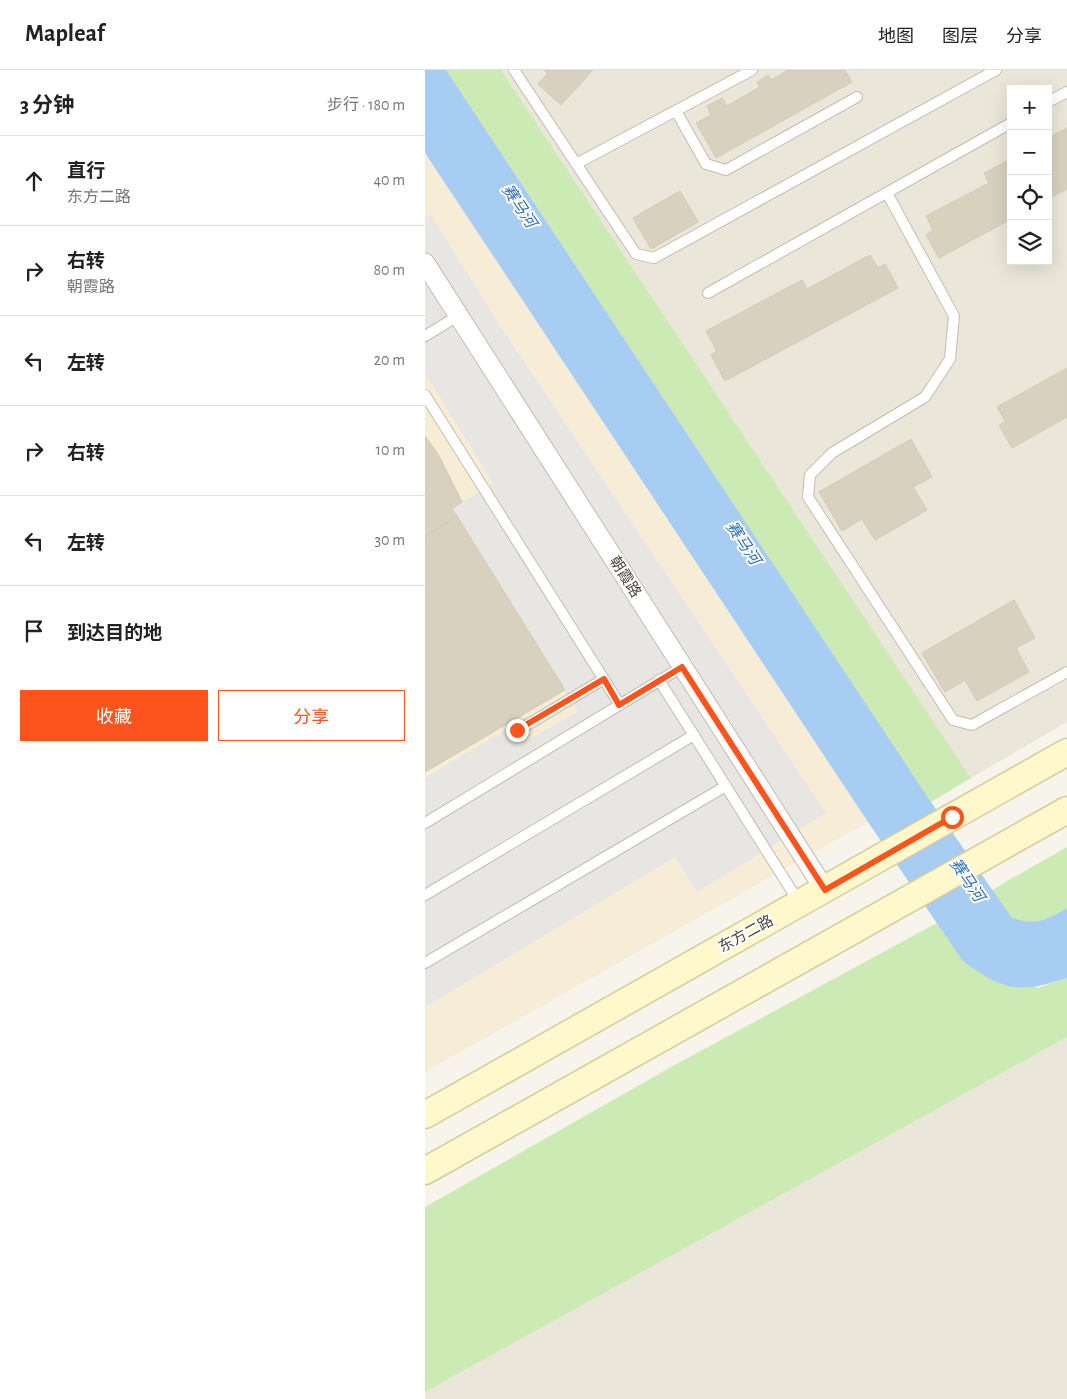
<!DOCTYPE html>
<html lang="zh">
<meta charset="utf-8">
<style>
:root{--surface:#fff;--page:#f2f2f2;--text:#222;--muted:#767676;--line:#e0e0e0;--accent:#fc541c}
body{margin:0;font-family:"Alegreya Sans","Noto Sans SC",sans-serif;background:var(--page);color:var(--text)}
.controls{position:absolute;right:15px;top:15px;display:grid;overflow:hidden;border-radius:0px;box-shadow:0 5px 20px #0002}
.controls button{width:45px;height:45px;display:grid;place-items:center;padding:0;border:0;border-bottom:1px solid var(--line);background:var(--surface);color:var(--text);font:25px sans-serif}
.stop{position:absolute;width:15px;height:15px;margin:-11px;border:4px solid #fc541c;border-radius:50%;background:#fff}
.stop.end{background:#fc541c;border-color:#fff;box-shadow:0 1px 5px #0008}
.list{margin:0;padding:0;list-style:none}
h2{display:flex;justify-content:space-between;align-items:center;height:65px;margin:0;padding:0 20px;font-size:21px}
h2 small{font-size:16px;font-weight:400;color:var(--muted)}
.list li{display:grid;grid-template-columns:32px 1fr auto;gap:15px;align-items:center;box-sizing:border-box;height:90px;padding:0 20px;border-top:1px solid var(--line)}
.list b{display:block;font-size:19px;white-space:nowrap}
.list p{margin:0;font-size:16px;white-space:nowrap;color:var(--muted)}
.list em{font-size:16px;font-style:normal;color:var(--muted)}
.actions{display:flex;gap:10px;padding:15px 20px}
.actions a{flex:1;padding:11px 0;border:1px solid var(--accent);border-radius:0px;text-align:center;font-size:18px;color:var(--accent)}
.actions .main{background:var(--accent);color:#fff}
.icon{flex:none;width:28px;height:28px;fill:none;stroke:currentColor;stroke-width:2;stroke-linecap:round;stroke-linejoin:round}
.map{position:relative;flex:none;width:642px;height:1329px;overflow:hidden}
header{display:flex;align-items:center;gap:30px;box-sizing:border-box;height:70px;padding:0 25px;background:var(--surface);border-bottom:1px solid var(--line)}
header strong{font-size:24px}
nav{display:flex;gap:28px;margin-inline-start:auto;font-size:18px}
main{display:flex}
aside{flex:1;background:var(--surface)}
.map>svg:first-child{display:block}
.residential{fill:#eae6d9;fill-rule:evenodd}
.commercial{fill:#f7edd7}
.green{fill:#cceab4}
.parking{fill:#e8e6e3}
.water{fill:#a8cdf2}
.building{fill:#d8d1c0;stroke:#d3cab3}
.lines{fill:none;stroke-linecap:round;stroke-linejoin:round}
.lane-casing{stroke:#c2bdad;stroke-width:12}
.street-casing{stroke:#c2bdad;stroke-width:21}
.secondary-casing{stroke:#d6cc9b;stroke-width:29}
.lane{stroke:#fff;stroke-width:10}
.street{stroke:#fff;stroke-width:19}
.secondary{stroke:#fff8cc;stroke-width:26}
.route{stroke:#fc541c;stroke-width:6}
.labels{text-anchor:middle;dominant-baseline:central;stroke-width:4;stroke-linejoin:round;paint-order:stroke}
.street-label{font-size:15px;fill:#4b4539;stroke:#fff}
.water-label{font-size:16px;font-style:italic;fill:#2f71b9;stroke:#fff}
</style>
<header>
<strong>Mapleaf</strong>
<nav><a>地图</a><a>图层</a><a>分享</a></nav>
</header>
<main>
<aside>
<h2>3 分钟<small>步行 · 180 m</small></h2>
<ul class="list">
<li><svg class="icon" aria-label="ahead" viewBox="0 0 24 24"><path d="M12 20V5M6 11l6-6 6 6"/></svg><div><b>直行</b><p>东方二路</p></div><em>40 m</em></li>
<li><svg class="icon" aria-label="right" viewBox="0 0 24 24"><path d="M7 20v-9h11M14 6l5 5-5 5"/></svg><div><b>右转</b><p>朝霞路</p></div><em>80 m</em></li>
<li><svg class="icon" aria-label="left" viewBox="0 0 24 24"><path d="M17 20v-9H6M10 6l-5 5 5 5"/></svg><div><b>左转</b></div><em>20 m</em></li>
<li><svg class="icon" aria-label="right" viewBox="0 0 24 24"><path d="M7 20v-9h11M14 6l5 5-5 5"/></svg><div><b>右转</b></div><em>10 m</em></li>
<li><svg class="icon" aria-label="left" viewBox="0 0 24 24"><path d="M17 20v-9H6M10 6l-5 5 5 5"/></svg><div><b>左转</b></div><em>30 m</em></li>
<li><svg class="icon" aria-label="arrive" viewBox="0 0 24 24"><path d="M6 21V4h12l-3 4 3 4H6"/></svg><div><b>到达目的地</b></div></li>
</ul>
<div class="actions"><a class="main">收藏</a><a>分享</a></div>
</aside>
<div class="map">
<svg width="642" height="1329" viewBox="0 0 642 1329">
<rect width="100%" height="100%" fill="#f6f4eb"/>
<path class="residential" d="M76 0H642V652L546 708ZM586 19H623V191H586Z
M642 967V1329H0V1322Z"/>
<path class="commercial" d="M0 83 443 752 0 1002Z"/>
<path class="green" d="M21 0H76L546 708 506 732Z
M642 777V838C627 847 601 862 586 847 579 839 573 828 567 820Z
M512 853 537 890 613 918 642 908V967L0 1322V1137L248 996Z"/>
<path class="parking" d="M6 145 76 257 401 743 272 822 250 787 0 937V708L85 657 95 675 153 641 27 439 68 413 0 303V148Z"/>
<path class="water" d="M0 0H21L506 732 587 848C611 856 621 850 642 838V908C594 924 578 921 537 890L443 752 0 83Z"/>
<path class="building" d="M119 0H168L136 35 113 14 123 3Z
M363 0H420L427 12 291 88 271 53 286 45 282 36 297 28 302 36 335 17 332 12 343 5 346 10Z
M642 58V119L623 129V68Z
M586 89V149L514 188 501 165 508 160 501 146 564 113 559 103Z
M255 121 273 152 226 179 208 148Z
M445 185 453 198 460 194 473 218 300 311 286 285 292 281 281 261 377 210 382 219Z
M642 298V347L587 378 574 355 581 352 572 337Z
M0 366 13 384 37 432 27 439 32 446 0 467Z
M486 369 507 407 488 417 502 440 450 470 437 449 417 461 394 422Z
M32 446 140 620 0 702V467Z
M589 530 610 568 591 578 604 602 552 631 540 610 520 622 497 583Z"/>
<g class="lines">
<defs>
<path id="lane" d="M89 0 211 184 229 188 571 0
M623 32 642 22
M251 41 281 94 301 100 432 27
M151 94 327 0
M462 123 529 246 525 289 500 327 407 383 385 405 383 427 528 650 547 655 642 602
M283 223 586 53
M0 266 33 246
M0 325 195 635
M234 610 375 834
M92 661 179 609
M0 753 257 597
M0 825 269 665
M0 893 301 716"/>
<path id="street" d="M0 193 400 820"/>
<path id="secondary" d="M0 1045 642 682
M0 1101 642 740"/>
</defs>
<use href="#lane" class="lane-casing"/>
<use href="#street" class="street-casing"/>
<use href="#secondary" class="secondary-casing"/>
<use href="#lane" class="lane"/>
<use href="#street" class="street"/>
<use href="#secondary" class="secondary"/>
</g>
<g class="lines">
<path class="route" d="M92 660 179 609 194 635 257 597 400 820 527 747"/>
</g>
<g class="labels">
<g class="street-label">
<text transform="translate(200 507) rotate(58)">朝霞路</text>
<text transform="translate(321 864) rotate(-29)">东方二路</text>
</g>
<g class="water-label">
<text transform="translate(94 136) rotate(56)">赛马河</text>
<text transform="translate(318 473) rotate(56)">赛马河</text>
<text transform="translate(542 810) rotate(56)">赛马河</text>
</g>
</g>
</svg>
<div class="controls">
<button>+</button>
<button>−</button>
<button><svg class="icon" aria-label="locate" viewBox="0 0 24 24"><circle cx="12" cy="12" r="6"/><path d="M12 2v4M12 18v4M2 12h4M18 12h4"/></svg></button>
<button><svg class="icon" aria-label="layers" viewBox="0 0 24 24"><path d="M12 4l9 5-9 5-9-5zM3 14l9 5 9-5"/></svg></button>
</div>
<div class="stop" style="left:527px;top:747px"></div>
<div class="stop end" style="left:92px;top:660px"></div>
</div>
</main>
